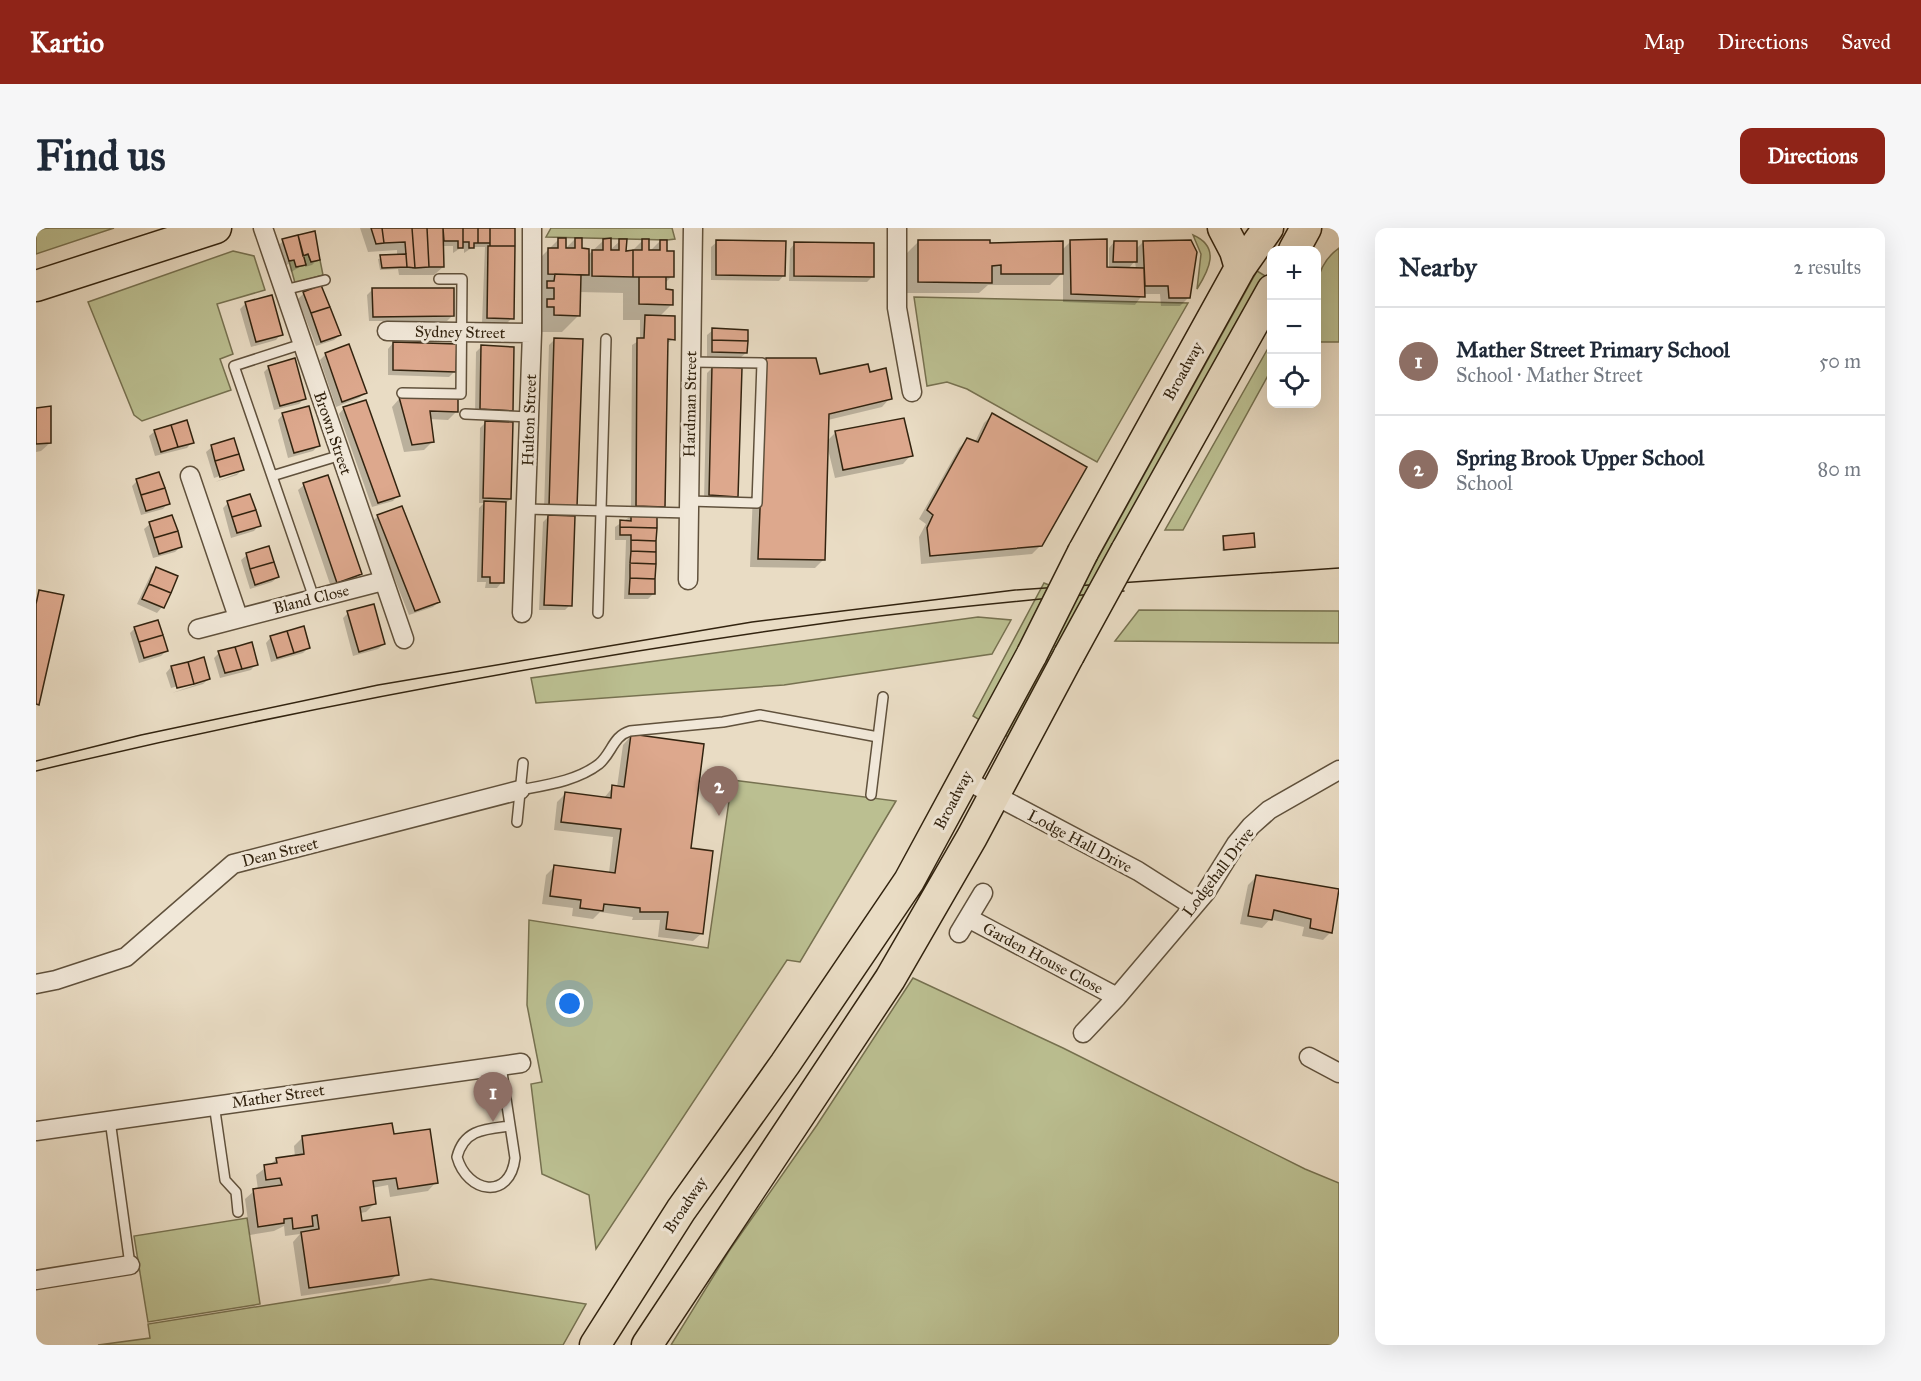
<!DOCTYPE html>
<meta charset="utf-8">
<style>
:root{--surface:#fff;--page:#f6f6f7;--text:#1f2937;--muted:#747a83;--line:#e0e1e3;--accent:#8f2418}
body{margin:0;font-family:"IM FELL Great Primer",serif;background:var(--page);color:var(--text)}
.controls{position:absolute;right:18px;top:18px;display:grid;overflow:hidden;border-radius:12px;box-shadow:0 6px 24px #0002}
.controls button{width:54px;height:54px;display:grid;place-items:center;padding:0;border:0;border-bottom:2px solid var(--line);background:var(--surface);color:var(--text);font:30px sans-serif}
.you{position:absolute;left:534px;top:776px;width:21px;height:21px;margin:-15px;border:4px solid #fff;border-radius:50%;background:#1a73e8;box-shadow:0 0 0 9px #1a73e833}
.badge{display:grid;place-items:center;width:39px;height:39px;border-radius:50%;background:var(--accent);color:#fff;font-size:20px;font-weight:700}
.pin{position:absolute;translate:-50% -50px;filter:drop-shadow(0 2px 3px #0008)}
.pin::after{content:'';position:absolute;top:32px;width:21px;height:18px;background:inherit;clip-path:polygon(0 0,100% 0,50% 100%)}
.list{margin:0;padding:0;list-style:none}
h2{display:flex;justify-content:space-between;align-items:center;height:78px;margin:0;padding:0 24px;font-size:26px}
h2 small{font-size:20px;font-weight:400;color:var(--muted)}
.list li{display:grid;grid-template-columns:39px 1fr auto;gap:18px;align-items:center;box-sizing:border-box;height:108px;padding:0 24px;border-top:2px solid var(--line)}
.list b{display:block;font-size:22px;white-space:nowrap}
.list p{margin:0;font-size:20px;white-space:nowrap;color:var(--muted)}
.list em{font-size:20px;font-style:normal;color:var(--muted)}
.icon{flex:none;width:33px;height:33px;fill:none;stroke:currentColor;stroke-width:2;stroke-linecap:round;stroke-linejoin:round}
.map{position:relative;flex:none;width:1303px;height:1117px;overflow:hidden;border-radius:12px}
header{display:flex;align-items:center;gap:36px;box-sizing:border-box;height:84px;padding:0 30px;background:var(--accent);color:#fff}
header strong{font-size:28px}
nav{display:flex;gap:33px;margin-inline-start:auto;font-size:21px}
.intro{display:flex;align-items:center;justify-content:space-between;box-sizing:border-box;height:144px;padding:0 36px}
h1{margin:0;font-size:42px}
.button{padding:15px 27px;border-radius:12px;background:var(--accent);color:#fff;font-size:21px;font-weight:700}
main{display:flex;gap:36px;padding:0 36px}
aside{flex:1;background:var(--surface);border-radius:12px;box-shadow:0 6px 24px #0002}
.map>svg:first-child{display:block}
.green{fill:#bbbf91;stroke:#767150;stroke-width:1.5}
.shadow{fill:#0003;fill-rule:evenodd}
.building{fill:#dda88d;stroke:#32230f;stroke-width:1.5}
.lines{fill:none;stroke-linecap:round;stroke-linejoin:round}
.service-casing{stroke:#60513c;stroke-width:12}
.minor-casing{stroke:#60513c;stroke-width:21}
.trunk-casing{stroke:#32230f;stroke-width:33}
.service{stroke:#f1e8d9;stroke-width:9}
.minor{stroke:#f1e8d9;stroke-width:18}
.trunk{stroke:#e9dcc4;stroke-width:30}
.tram{stroke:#32230f;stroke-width:1.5}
.trunk-bridge-casing{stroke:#32230f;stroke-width:33;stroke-linecap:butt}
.trunk-bridge{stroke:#e9dcc4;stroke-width:30}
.labels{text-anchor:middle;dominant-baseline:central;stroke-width:6;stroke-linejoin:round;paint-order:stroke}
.street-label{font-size:16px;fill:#32230f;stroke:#f1e8d9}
</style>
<header>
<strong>Kartio</strong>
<nav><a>Map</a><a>Directions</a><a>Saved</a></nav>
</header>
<div class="intro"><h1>Find us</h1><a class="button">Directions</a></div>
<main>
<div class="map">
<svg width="1303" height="1117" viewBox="0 0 1303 1117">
<rect width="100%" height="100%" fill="#e9dcc4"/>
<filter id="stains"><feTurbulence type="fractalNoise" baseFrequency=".00333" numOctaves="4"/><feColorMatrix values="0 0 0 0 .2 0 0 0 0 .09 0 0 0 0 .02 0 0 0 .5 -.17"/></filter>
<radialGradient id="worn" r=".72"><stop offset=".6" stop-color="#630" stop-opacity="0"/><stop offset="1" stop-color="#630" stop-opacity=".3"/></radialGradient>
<path class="green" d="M0 0H78L0 26Z
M515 0H636L639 11 631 12 510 9Z
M1157 7C1185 19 1173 42 1161 61L1165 26Z
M1303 20V114H1281C1280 80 1272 42 1303 20Z
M197 23 218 28 229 62 181 76 197 126 184 131 195 162 106 193 98 187 52 74Z
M272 26 275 34 284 32 287 47 259 55 253 33 258 32 261 39 270 37 267 28Z
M1221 43 1231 49 976 511 965 505Z
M878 69 1152 75 1061 234 931 161 911 154 891 158Z
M1235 115V142L1147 302H1129Z
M1008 355 1013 357 947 494 937 488Z
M1103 382 1303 383V415L1079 413Z
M942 389 975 392 956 426 748 457 500 475 495 450Z
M696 552 860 573 764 734 751 732 560 1021 553 967 506 946 495 856 506 854 491 777 493 692 672 720Z
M877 750 1027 820 1269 941 1303 955V1117H635L693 1023 781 897Z
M211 990 224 1076 112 1094 98 1008Z
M395 1051 550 1076 527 1117H62L114 1110 112 1096Z"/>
<path class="shadow" d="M0 0H14L0 4Z
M324 0H406V8H409V0H478L476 90 471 95H446L449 19H437L428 25V19H426L417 25V18H406L407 39 398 47H363L362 41 344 42 342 31 361 28V22L332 24Z
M523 11 528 22 539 11 551 28 568 12 573 23 584 13 589 24H595L606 13 612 25 624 13 629 24 636 48 628 56 636 76 623 89 638 111 630 116 628 278 622 283H595L596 117 604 112V92H587V65L543 64V87L526 104H502L496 38Z
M247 13 282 31 276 37 269 39V36L255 44 253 36 247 38 242 18Z
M1035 13 1070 40H1073V20L1078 14 1099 22 1107 14 1153 69 1144 78H1125L1124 66H1107L1099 77 1027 74V44L1014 57H952L943 65H871V25L882 14 1025 23ZM1099 33 1100 41H1092Z
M681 14 748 47 743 53 675 52V19Z
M759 15 836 49 831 54 753 53 754 21Z
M284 59 304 107 298 112 280 118 262 71 267 66Z
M336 62 417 87 411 93H333L331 67Z
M210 75 245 106 240 112 215 119 204 81Z
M677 102 710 125 704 130 671 129V107Z
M519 111 540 278 508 283 513 117Z
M357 115 419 143 413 149 352 147V121Z
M445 119 475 182 470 188 439 186 440 124Z
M290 126 329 165 323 170 300 179 284 132Z
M730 132 783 148 833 146 854 170 846 179 792 192 791 213 800 204 875 227 867 236 799 250 791 217 788 331 779 340 714 339 722 140Z
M233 139 269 170 263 176 238 182 228 144Z
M676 140 700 268 695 274 668 272 671 145Z
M364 170 421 183 412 192 393 191 397 213 388 222 368 224 356 179Z
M308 180 362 267 357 273 336 279 303 186Z
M0 181 14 215 5 223 0 224Z
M247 186 283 217 277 223 252 230 242 192Z
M956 187 1005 317 996 326 885 336 883 309 890 296 883 291 923 220 931 212 939 214 948 195Z
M449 195 474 271 469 276 466 354 461 360H449L450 354H441L443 280 448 275H443L444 200Z
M119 203 156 214 151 220 119 228 113 208Z
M176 219 206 241 201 247 179 254 202 245V242L178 250 170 224Z
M101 253 132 275 127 281 105 287 96 258Z
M268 257 324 345 319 351 295 359 262 262Z
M192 275 223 297 218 303 195 310 187 280Z
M342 288 402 374 397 379 373 387 336 294Z
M595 288 617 366 612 371H588L590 312H579V299Z
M512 289 534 377 529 382H503L507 294Z
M114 296 145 318 139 324 117 330 108 301Z
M1187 309 1217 318 1186 323Z
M211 327 242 349 236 354 214 361 205 332Z
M121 341 126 379 121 385 101 376 115 346Z
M312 385 348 416 342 421 317 428 307 390Z
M99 400 130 423 125 428 103 435 94 405Z
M235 409 272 420 267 425 235 434 230 415Z
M183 425 220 436 215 442 184 450 178 430Z
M135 439 173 450 167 456 136 465 168 454V451L135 460 130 445Z
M595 508 653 622 666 705 657 713 622 709 624 692H596L597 689 564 684 557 691 536 688 537 680 506 676 510 647 519 638 573 645 577 609 518 602 521 574 530 565 568 570 577 559H581L587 517Z
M1221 648 1295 704 1287 712 1266 708 1268 699 1234 691 1226 700 1204 696 1212 657Z
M357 908 400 954 392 963 354 969 352 957 336 960 338 976 330 984 324 985 325 995 361 1046 353 1055 265 1068 257 1014 264 1006 249 1008 248 998 238 1003 214 1007 209 971 218 963 222 962 220 947 241 931 259 929 258 918 266 910Z"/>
<path class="building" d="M335 0H346L348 15 340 16Z
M346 0H376L379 40 371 39 369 14 348 15Z
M376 0H391L393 39 379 40Z
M391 0H407L408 39H393Z
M407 0H427V20H422V13H408Z
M427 0H442V15H438V20H433V14H427Z
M442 0H454V15H442Z
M454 0H479V18H454Z
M279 3 284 32 275 34 272 26 267 28 262 7Z
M262 7 270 37 260 39 258 32 253 33 246 11Z
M522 10H530V20H539V10H546V20L553 21V47L512 46V20H522Z
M575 10V22H583V11H591L590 23 597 22V49L556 48V22H567V11Z
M606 11H613V22H624V12H631V23H638V49H597V22H606Z
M1071 11V39L1108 40 1109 69 1035 66 1034 12Z
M680 12 750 13 749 48 680 47Z
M882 12H954V15L1027 13V46H965V37L956 38V55L882 54Z
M1155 12 1161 24 1154 70H1133L1132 58H1109L1107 13Z
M1078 13H1101V34H1077Z
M758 14 838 15V49L758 48Z
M452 18H479L478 91 451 90Z
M370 26 371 39 346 40 344 27Z
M519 46 545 47 544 88 518 87V79H511V71H518V60H511V53H518Z
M603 49H630V61L637 62V77L603 76Z
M285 57 294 79 275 85 267 64Z
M336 60H418V88L337 89Z
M236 67 247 107 220 114 209 74Z
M294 79 305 107 285 114 275 85Z
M609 87 639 88V112L632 111 629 279 600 278 601 110H608Z
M676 100 712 102V113L676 112Z
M518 110 547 111 541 279 513 278Z
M676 112 712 113 711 125 676 124Z
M357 114 421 116 420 144 357 142Z
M313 116 331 165 306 174 289 125Z
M445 117 478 119 477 183 444 181Z
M259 130 270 171 244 178 232 138Z
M730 130H780L784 146 832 136 834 144 850 140 856 171 793 186 789 332 722 331Z
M676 138 706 140 702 269 673 267Z
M363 169 422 170V184L394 183 398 214 376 217Z
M330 172 364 268 342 275 307 179Z
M15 178V215L0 216V180Z
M273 178 284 218 258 225 246 185Z
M956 185 1051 239 1006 318 894 328 891 300 897 287 891 282 931 210 942 214Z
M868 190 877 228 807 242 799 203Z
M151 192 158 215 142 219 135 197Z
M449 193 477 194 475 271 447 270Z
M135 197 142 219 125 224 118 202Z
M198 210 203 226 179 233 175 217Z
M203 226 208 242 184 249 179 233Z
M123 244 129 260 105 267 100 251Z
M292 247 326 346 301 355 267 255Z
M129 260 134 276 110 283 105 267Z
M214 266 220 282 196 289 191 273Z
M448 273 470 274 468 355H454V349H446Z
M366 278 404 374 379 383 341 287Z
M220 282 225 298 201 305 196 289Z
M136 287 142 303 118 310 113 294Z
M512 287 539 288 536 378 508 377Z
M595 287 621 288V300L584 299V292L595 293Z
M584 299 621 300 620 313 595 312V307H584Z
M142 303 146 319 123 326 118 310Z
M1218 305 1219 319 1188 322 1187 308Z
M595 312 620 313V324L595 323Z
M233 318 238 334 214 341 210 325Z
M595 323 620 324V336L594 335Z
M238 334 243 349 219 357 214 341Z
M594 335 620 336 619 351 594 350Z
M120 339 142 348 135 365 113 356Z
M594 350 619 351V366H593Z
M113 356 135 365 128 380 106 371Z
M3 362 28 367 3 477 0 476V376Z
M338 376 349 416 323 424 311 383Z
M122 392 127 407 103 414 98 399Z
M268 398 274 420 258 425 251 403Z
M251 403 258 425 241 430 234 408Z
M127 407 132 423 108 430 103 414Z
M216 414 222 437 206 441 199 419Z
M199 419 206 441 189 445 182 423Z
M168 429 174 451 158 456 152 434Z
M152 434 158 456 141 460 135 438Z
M595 506 668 516 655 620 677 623 667 706 630 701 632 684H604V680L568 676 567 683 544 680 545 672 514 668 518 637 579 645 585 601 525 594 529 564 575 570 576 557 588 559Z
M1220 647 1303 661 1296 705 1274 700 1275 691 1238 682 1236 692 1212 688Z
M356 895 358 906 394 901 402 955 362 961 360 950 337 953 340 976 324 979 326 993 354 989 363 1047 273 1060 265 1004 283 1001 281 987 276 988 277 998 257 1001 256 990 248 991V995L222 999 217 961 246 957 244 950 230 952 228 937 241 935 240 930 268 926 266 908Z"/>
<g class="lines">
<defs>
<path id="service" d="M248 62 289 52
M266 116 198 138 278 370
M366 165 425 166 426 51H403
M429 186 493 189
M236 248 305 227
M653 273 721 275 726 135 655 134
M489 281 653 285
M562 385 570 111
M484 562C510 557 541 553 563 536 576 525 577 508 594 503L687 494 724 487 842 509
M835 567 847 469
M481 594 487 535
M465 838 479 930C474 973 431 965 421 929 428 901 450 901 474 898
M178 876 189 952 200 964 202 984
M74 892 94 1037"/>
<path id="minor" d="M227 0 368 411
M861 0V80L876 164
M351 103 496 105
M154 248 202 389
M652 352 657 0
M486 385 496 105V0
M162 401 347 353
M928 551 1102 643 1157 678
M932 690 1081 769 1170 664 1200 616 1215 598 1233 582 1303 542
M923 705 947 665
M0 756 20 752 90 729 197 636 484 562
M1047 805 1081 769
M1273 829 1303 845
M0 903 485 835
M0 1052 94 1037"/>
<path id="trunk" d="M1187 0 1199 23 1204 40
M1258 22 1270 0
M0 58 180 0
M1090 323 1236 62
M1047 324 1204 40 1232 0
M559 1117 645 982 749 836 873 653 996 426
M611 1117 854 751 936 609 1033 427"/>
</defs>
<use href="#service" class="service-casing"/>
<use href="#minor" class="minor-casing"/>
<use href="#trunk" class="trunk-casing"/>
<use href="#service" class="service"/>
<use href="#minor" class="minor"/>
<use href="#trunk" class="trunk"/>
<path class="tram" d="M0 533 105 507 342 457 716 394 979 362 1303 340
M0 543C268 479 539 429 812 392 903 380 996 372 1088 363"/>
<defs>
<path id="trunk-bridge" d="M996 426 1047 324
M1033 427 1090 323"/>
</defs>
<use href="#trunk-bridge" class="trunk-bridge-casing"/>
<use href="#trunk-bridge" class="trunk-bridge"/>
</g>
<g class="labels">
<g class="street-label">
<text transform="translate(424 104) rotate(1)">Sydney Street</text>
<text transform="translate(1147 143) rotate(-61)">Broadway</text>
<text transform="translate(654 176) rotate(-89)">Hardman Street</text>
<text transform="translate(493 192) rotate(-88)">Hulton Street</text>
<text transform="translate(297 205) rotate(71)">Brown Street</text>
<text transform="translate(275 371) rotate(-14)">Bland Close</text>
<text transform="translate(917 572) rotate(-62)">Broadway</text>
<text transform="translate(1044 613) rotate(28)">Lodge Hall Drive</text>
<text transform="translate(244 624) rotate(-14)">Dean Street</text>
<text transform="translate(1182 644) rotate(-53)">Lodgehall Drive</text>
<text transform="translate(1007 730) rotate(28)">Garden House Close</text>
<text transform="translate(242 868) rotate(-8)">Mather Street</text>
<text transform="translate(649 977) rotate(-56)">Broadway</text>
</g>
</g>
<rect width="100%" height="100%" filter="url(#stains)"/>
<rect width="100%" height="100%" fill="url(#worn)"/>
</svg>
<div class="controls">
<button>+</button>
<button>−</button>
<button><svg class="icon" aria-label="locate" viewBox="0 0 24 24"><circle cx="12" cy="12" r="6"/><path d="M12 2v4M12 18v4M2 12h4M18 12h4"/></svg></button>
</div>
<div class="you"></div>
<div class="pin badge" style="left:457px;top:894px;background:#8d6e63">1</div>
<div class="pin badge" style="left:683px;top:588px;background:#8d6e63">2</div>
</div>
<aside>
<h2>Nearby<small>2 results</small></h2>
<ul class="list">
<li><span class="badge" style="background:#8d6e63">1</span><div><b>Mather Street Primary School</b><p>School · Mather Street</p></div><em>50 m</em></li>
<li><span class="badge" style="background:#8d6e63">2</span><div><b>Spring Brook Upper School</b><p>School</p></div><em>80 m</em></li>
</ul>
</aside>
</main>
